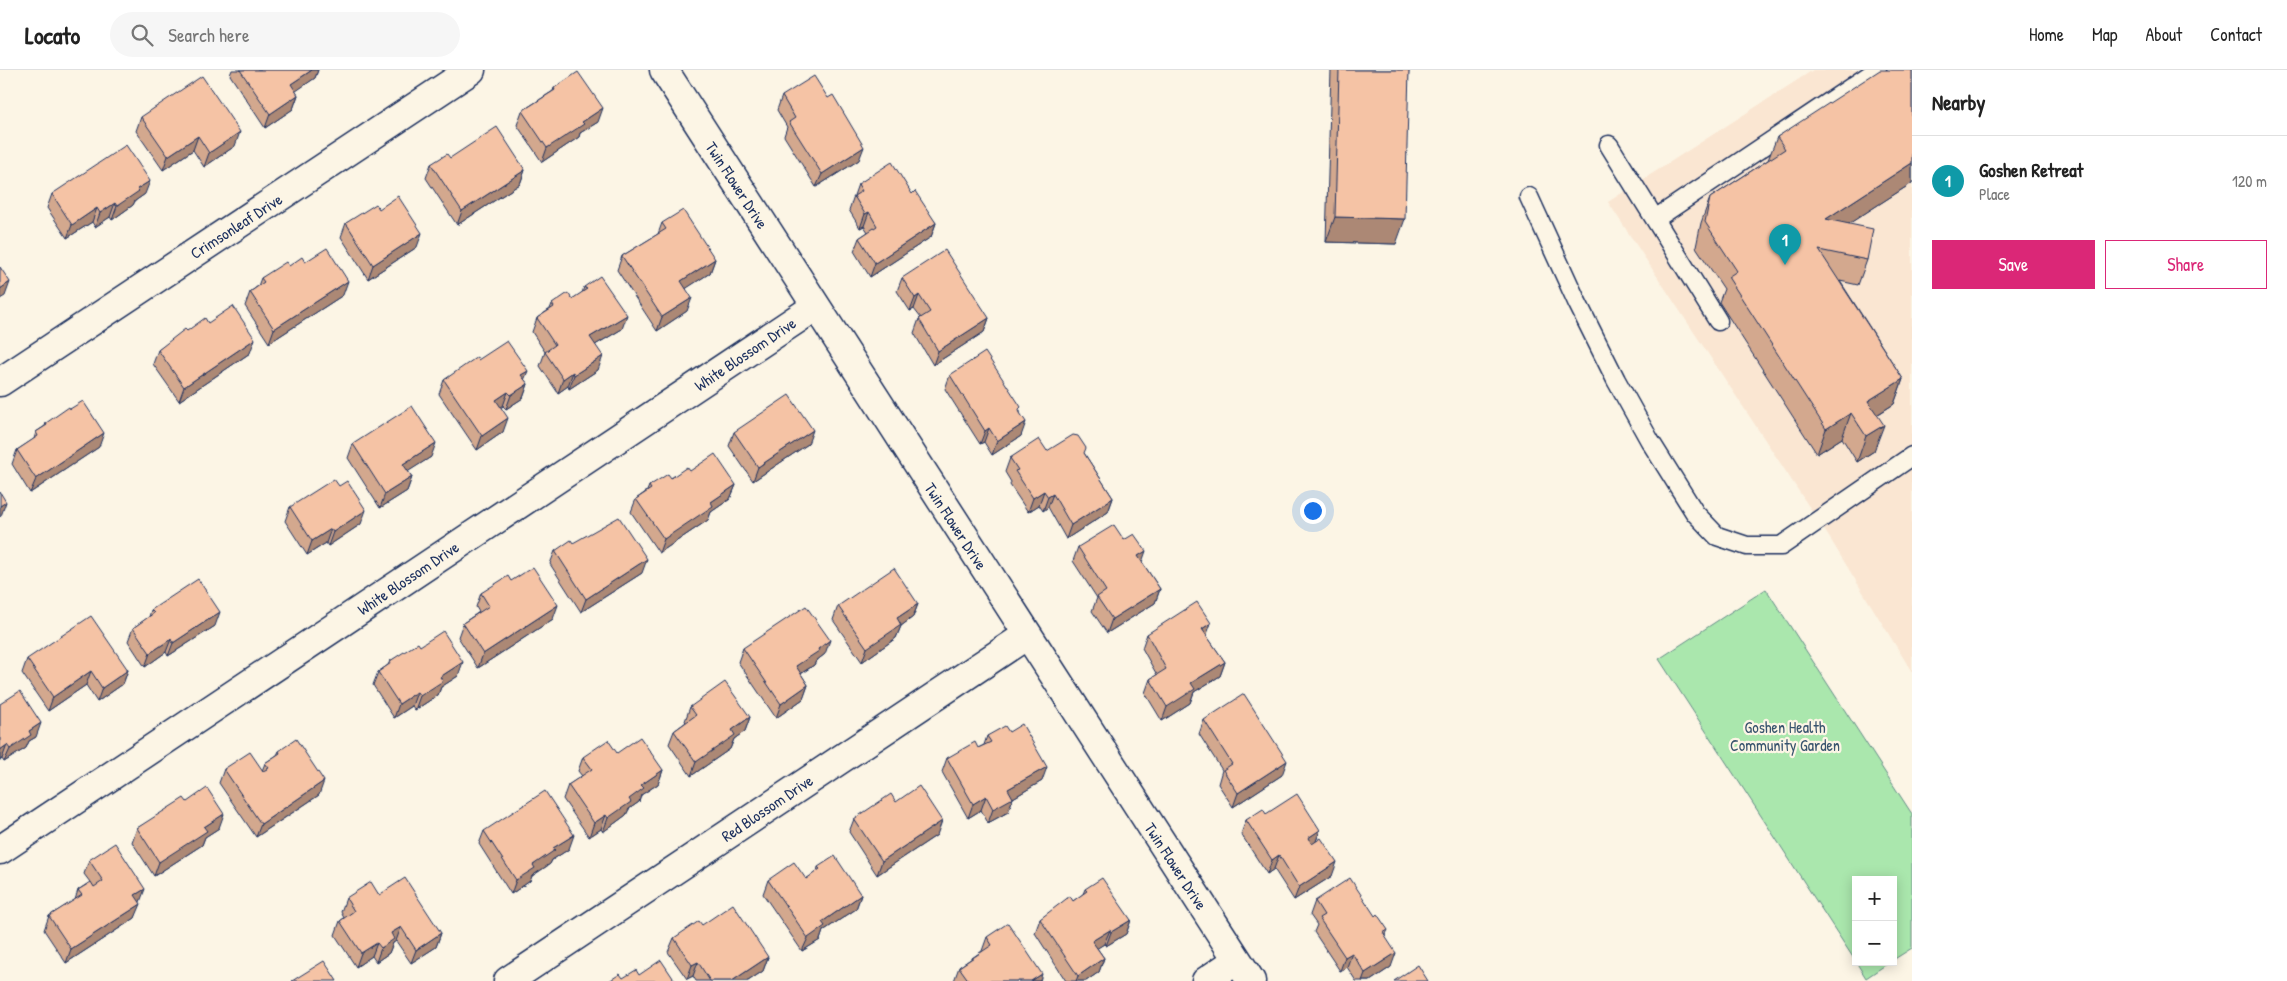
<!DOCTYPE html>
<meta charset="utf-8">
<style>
:root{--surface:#fff;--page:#f6f6f6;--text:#222;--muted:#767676;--line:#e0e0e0;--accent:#db2777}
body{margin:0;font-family:"Patrick Hand",sans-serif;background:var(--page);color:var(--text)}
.controls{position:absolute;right:15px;bottom:15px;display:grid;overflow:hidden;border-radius:0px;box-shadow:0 2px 12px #0003}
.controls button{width:45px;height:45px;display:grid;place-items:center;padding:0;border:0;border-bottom:1px solid var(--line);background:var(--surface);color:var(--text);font:25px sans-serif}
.you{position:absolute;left:1312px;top:440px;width:18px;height:18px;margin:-12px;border:4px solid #fff;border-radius:50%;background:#1a73e8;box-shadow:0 0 0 8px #1a73e833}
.badge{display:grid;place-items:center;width:32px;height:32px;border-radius:50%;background:var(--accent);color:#fff;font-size:16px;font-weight:700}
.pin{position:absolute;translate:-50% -41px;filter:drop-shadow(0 1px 2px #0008)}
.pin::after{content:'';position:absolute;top:26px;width:18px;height:15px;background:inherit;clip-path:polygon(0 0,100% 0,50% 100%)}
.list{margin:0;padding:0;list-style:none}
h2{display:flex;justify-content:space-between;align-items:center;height:65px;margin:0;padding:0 20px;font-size:21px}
h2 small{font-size:16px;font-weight:400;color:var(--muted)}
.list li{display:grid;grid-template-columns:32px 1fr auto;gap:15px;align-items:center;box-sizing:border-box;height:90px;padding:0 20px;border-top:1px solid var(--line)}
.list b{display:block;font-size:19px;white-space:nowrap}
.list p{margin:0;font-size:16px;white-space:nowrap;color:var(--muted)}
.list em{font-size:16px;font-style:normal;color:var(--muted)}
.actions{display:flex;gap:10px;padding:15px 20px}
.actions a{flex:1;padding:11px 0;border:1px solid var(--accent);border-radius:0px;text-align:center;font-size:18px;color:var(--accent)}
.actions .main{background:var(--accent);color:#fff}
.icon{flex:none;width:28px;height:28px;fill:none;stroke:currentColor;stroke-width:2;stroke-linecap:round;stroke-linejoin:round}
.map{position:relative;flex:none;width:1912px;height:911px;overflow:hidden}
header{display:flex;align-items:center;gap:30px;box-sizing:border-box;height:70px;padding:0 25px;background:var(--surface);border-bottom:1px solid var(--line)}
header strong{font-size:24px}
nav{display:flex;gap:28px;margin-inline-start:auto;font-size:18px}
.search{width:350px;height:45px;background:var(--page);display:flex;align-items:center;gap:12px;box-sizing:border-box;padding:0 18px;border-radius:28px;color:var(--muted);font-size:19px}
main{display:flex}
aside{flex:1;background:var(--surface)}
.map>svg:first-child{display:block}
.built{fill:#fae6d2}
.green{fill:#aae7ad;stroke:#628b86}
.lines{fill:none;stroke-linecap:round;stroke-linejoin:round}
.service-casing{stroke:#1b2f5e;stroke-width:21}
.minor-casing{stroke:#1b2f5e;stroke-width:31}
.service{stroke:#fcf5e5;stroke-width:18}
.minor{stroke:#fcf5e5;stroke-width:28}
.wall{fill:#d3a88e;stroke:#1b2f5e}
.shaded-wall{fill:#ac8874;stroke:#1b2f5e}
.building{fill:#f5c3a5;stroke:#1b2f5e}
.labels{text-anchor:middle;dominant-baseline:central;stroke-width:4.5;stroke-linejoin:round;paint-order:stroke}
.street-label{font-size:16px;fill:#1b2f5e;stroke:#fcf5e5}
.park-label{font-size:16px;fill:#38546e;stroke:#fcf5e5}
</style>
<header>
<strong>Locato</strong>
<div class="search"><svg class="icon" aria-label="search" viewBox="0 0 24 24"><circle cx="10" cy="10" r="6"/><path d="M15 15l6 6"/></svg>Search here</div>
<nav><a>Home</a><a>Map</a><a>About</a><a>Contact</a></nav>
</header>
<main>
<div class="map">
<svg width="1912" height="911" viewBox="0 0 1912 911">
<rect width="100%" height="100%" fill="#fcf5e5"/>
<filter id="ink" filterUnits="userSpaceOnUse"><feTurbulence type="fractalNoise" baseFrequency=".02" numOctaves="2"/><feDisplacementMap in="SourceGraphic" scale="10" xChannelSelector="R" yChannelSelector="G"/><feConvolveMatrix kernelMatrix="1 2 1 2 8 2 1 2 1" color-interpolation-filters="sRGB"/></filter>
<g filter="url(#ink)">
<path class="built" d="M1813 0H1912V602L1829 467 1608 132Z"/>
<path class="green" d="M1766 519 1912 744V878L1893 890V810H1856V892L1659 589Z
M1856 892H1890L1866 908Z"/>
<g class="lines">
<defs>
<path id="service" d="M1609 75 1718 251
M1529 127 1577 232 1616 310 1650 371 1695 443 1717 466 1747 476H1781L1912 386
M1655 149 1877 0"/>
<path id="minor" d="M664 0 1251 911
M0 312 471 0
M0 780 815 237
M508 911 1027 565
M1206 911 1237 890"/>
</defs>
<use href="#service" class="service-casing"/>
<use href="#minor" class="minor-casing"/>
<use href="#service" class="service"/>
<use href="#minor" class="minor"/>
</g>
<path class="wall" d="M232 0H318L315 8 295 21 298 25 293 39 265 58 230 5Z
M1331 0H1409L1396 174 1326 172Z
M1912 0V113L1848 154 1867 190 1858 215 1840 211 1903 309 1894 334 1877 345 1874 381 1857 392 1842 368 1817 384 1719 232 1724 219 1696 177 1701 153 1710 128 1768 90 1777 67Z
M554 18 598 52 580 63 579 67 542 92 517 55 522 41 553 21Z
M782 26 828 28 859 90 816 117 784 66 787 57 777 40Z
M141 47 235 76 204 97 193 80 163 100 136 61Z
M450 88 525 100 520 114 457 155 426 108 431 94Z
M858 114 912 124 936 153 931 167 870 207 854 181 859 168 868 162 864 156 860 158 849 140Z
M52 124H145L135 131 133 135 112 150 110 147 95 157 92 152 67 168 47 138Z
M379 139 417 177 368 209 341 167 346 153Z
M662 153 715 189 710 203 686 218 687 241 657 261 617 200 622 186 658 164Z
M305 192 343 225 269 273 245 236 250 222 258 216 261 208 289 196Z
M902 208 989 248 984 262 933 295 914 263 919 249 921 248 914 239 910 241 897 221Z
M584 217 622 259 595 275 598 300 569 319 568 316 558 323 540 296 545 282 532 262 537 248 550 239 552 234 572 229 582 223Z
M208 253 250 283 179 331 153 294 158 280 187 261Z
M478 290 524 309 528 314 523 328 506 339 503 336 501 337 503 362 477 380 439 324 444 310Z
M950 305 1020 341 1021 366 992 385 984 372 980 374 945 319Z
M46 353 99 377 30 423 12 394 17 380 34 369 36 362 45 356Z
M734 362 808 374 753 411 729 376Z
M353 374 431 387 408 401 412 407 407 421 380 438 348 388Z
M1047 381 1084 383 1113 428 1108 442 1066 469 1048 437 1043 441 1039 435 1028 442 1010 415 1011 412 1005 402 1010 388Z
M690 401 736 415 730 429 711 442 708 450 659 483 631 442 636 429 647 421 649 416Z
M290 437 361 454 328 476 326 473 307 485 285 451Z
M1124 470 1142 492 1160 519 1155 533 1107 563 1092 541 1097 528 1073 491 1078 477Z
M573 473 642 503 581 542 550 494 555 481Z
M511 511 553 549 478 598 458 567 463 553 479 542 476 537 481 523Z
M918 534 913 547 901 556 896 568 862 592 833 550 838 536Z
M151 540 215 556 168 586 166 582 145 597 128 571 133 558 149 547Z
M1211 553 1206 565 1225 592 1220 606 1194 622 1190 633 1162 651 1145 623 1150 609 1157 605 1142 578 1147 564Z
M420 576 458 606 441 617 438 625 415 640 412 636 394 648 373 615 378 602 388 595 390 591Z
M743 578 825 584 816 591 814 595 801 604 808 615 803 629 776 648 738 592Z
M27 589 128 600 123 614 97 632 86 615 48 641 22 603Z
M0 634 36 667 29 671 26 678 4 692 2 689 0 690Z
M690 637 750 647 745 661 734 669 730 679 691 706 669 674 674 661 686 652 685 651Z
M1204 650 1282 705 1233 737 1218 714 1222 700 1199 664Z
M1009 662 1042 711 1013 728 1008 742 988 753 981 740 968 748 942 702 947 688 978 678 984 675 987 666Z
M279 681 319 725 256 767 219 713 224 699 262 701 265 693 277 685Z
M617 683 663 700 658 714 641 725 639 732 629 739 626 745 603 762 601 759 589 767 563 729 568 715 582 706 578 701 583 687Z
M187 732 219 758 205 767 202 775 154 806 132 772 137 758Z
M1266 744 1320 760 1316 771 1332 806 1294 830 1274 799 1267 804 1241 764 1246 750Z
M854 749 937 765 877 805 849 762Z
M484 761 569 779 552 790 550 794 532 806 530 811 511 824 479 774Z
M89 790 140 832 135 848 66 893 44 860 49 846 75 830 78 820 90 812 84 804Z
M818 797 861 825 856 839 823 861 820 870 802 881 763 824 768 810 806 809 817 802Z
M1085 819 1131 850 1126 864 1106 876 1104 874 1097 878 1104 888 1099 902 1086 911H1066L1035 863 1040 849 1073 831 1083 824Z
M379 825 441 863 436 877 411 893 396 871 393 873 389 883 376 892 372 886 356 897 335 865 340 851 344 848 341 842 346 828Z
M1315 831 1388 860 1385 866 1391 897 1370 911H1356L1347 897 1340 901 1314 862 1317 855 1310 845Z
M702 855 768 887 763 901 748 911H696L693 906 687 909 668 882 674 868Z
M987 867 1040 911H954L959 897 982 881Z"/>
<path class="shaded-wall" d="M312 0H318L315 8 286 28 291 14Z
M298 25 293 39 265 58 270 44Z
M603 38 598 52 580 63 579 67 542 92 547 78 582 52Z
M240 62 235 76 204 97 209 83Z
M198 66 193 80 163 100 168 86Z
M864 77 859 90 816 117 822 104Z
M1912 93V113L1816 175 1826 149Z
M525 100 520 114 457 155 462 141Z
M150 111 145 124 135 131 133 135 112 150 117 136 137 119Z
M115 133 110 147 95 157 100 143Z
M97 138 92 152 67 168 72 155Z
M869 142 864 156 860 158 865 144Z
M1335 147 1405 149 1396 174 1326 172Z
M936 153 931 167 870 207 875 193Z
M422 163 417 177 368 209 373 195Z
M715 189 710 203 676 225 681 211Z
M348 211 343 225 269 273 274 259Z
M10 212 5 226 0 229V219Z
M919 225 914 239 910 241 915 228Z
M692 228 687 241 657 261 662 247Z
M627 245 622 259 585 281 590 267Z
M989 248 984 262 933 295 938 281Z
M255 269 250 283 179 331 184 317Z
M603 286 598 300 569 319 574 305Z
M528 301 522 315 521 305Z
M573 302 568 316 558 323 563 309Z
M1903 309 1894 334 1859 356 1868 331Z
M528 314 523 328 506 339 511 325Z
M508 322 503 336 491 344 496 330Z
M1851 343 1842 368 1817 384 1826 359Z
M508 348 503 362 477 380 482 366Z
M1026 352 1021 366 992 385 997 371Z
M1884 355 1874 381 1857 392 1866 366Z
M989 358 984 372 980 374 985 361Z
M813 360 808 374 753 411 758 397Z
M104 363 99 377 30 423 36 409Z
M436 373 431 387 398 408 403 394Z
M412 407 407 421 380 438 385 424Z
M736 415 730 429 711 442 708 450 659 483 664 469 711 432Z
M1044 421 1039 435 1028 442 1033 428Z
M1053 424 1048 437 1043 441 1048 427Z
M1113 428 1108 442 1066 469 1071 455Z
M6 432 1 446 0 447V436Z
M366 440 361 454 328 476 333 462Z
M331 459 326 473 307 485 312 471Z
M1146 481 1141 495 1138 486Z
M647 489 642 503 581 542 586 529Z
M1160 519 1155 533 1107 563 1112 549Z
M918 534 913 547 901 556 896 568 862 592 867 578 897 548Z
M558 535 553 549 478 598 483 584Z
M220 542 215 556 168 586 173 573Z
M1211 553 1206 567 1202 559Z
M171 569 166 582 145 597 150 583Z
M830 570 825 584 816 591 814 595 791 610 796 596 818 579Z
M463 592 458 606 441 617 438 625 415 640 420 626 440 607Z
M1225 592 1220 606 1194 622 1190 633 1162 651 1167 637 1191 613Z
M128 600 123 614 97 632 102 618Z
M91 601 86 615 48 641 53 627Z
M808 615 803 629 776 648 781 634Z
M417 622 412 636 394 648 399 634Z
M750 647 745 661 734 669 730 679 691 706 696 692 732 660Z
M41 653 36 667 29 671 26 678 4 692 10 679 29 661Z
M7 675 2 689 0 690V680Z
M1287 691 1282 705 1233 737 1238 723Z
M1047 697 1042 711 1013 728 1008 742 988 753 993 739 1008 719Z
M663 700 658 714 641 725 639 732 629 739 626 745 603 762 608 748 629 729 641 715Z
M324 711 319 725 256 767 261 754Z
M986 726 981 740 968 748 973 734Z
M224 744 219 758 205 767 202 775 154 806 159 792 204 757Z
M606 745 601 759 589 767 594 753Z
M942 751 937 765 877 805 882 791Z
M1320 760 1315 774 1303 782 1308 768Z
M574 765 569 779 552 790 550 794 532 806 530 811 511 824 516 810 553 778Z
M1279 785 1274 799 1267 804 1272 790Z
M1337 792 1332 806 1294 830 1299 817Z
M145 819 140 832 130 839 135 825Z
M861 825 856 839 823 861 820 870 802 881 808 868 822 852Z
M141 834 135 848 66 893 71 879Z
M1131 850 1126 864 1106 876 1111 862Z
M401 857 396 871 393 873 389 883 376 892 381 878 391 863Z
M1110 860 1104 874 1087 885 1092 871Z
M441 863 436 877 411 893 416 880Z
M377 873 372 886 356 897 361 883Z
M1352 883 1347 897 1340 901 1345 887Z
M1396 883 1391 897 1370 911H1362L1365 903Z
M768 887 763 901 748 911H732Z
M1104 888 1099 902 1086 911H1076L1078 906Z
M698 892 693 906 687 909 692 895Z
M1042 904 1040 911H1031Z"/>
<path class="building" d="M240 0H312L291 14 298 25 270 44Z
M1339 0H1409L1405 149 1335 147Z
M1880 0H1912V93L1826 149 1873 159 1867 190 1819 180 1903 309 1868 331 1884 355 1866 366 1851 343 1826 359 1728 207 1737 201 1705 152 1710 128 1785 79 1777 67Z
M578 2 603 38 582 52 584 54 547 78 522 41 555 20 554 18Z
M202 6 240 62 209 83 198 66 168 86 141 47Z
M814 6 828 28 833 25 864 77 822 104 789 52 795 48 782 26Z
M497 57 525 100 462 141 431 94 447 84 450 88Z
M126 75 150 111 137 119 139 121 117 136 115 133 100 143 97 138 72 155 52 124Z
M892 92 912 124 915 121 936 153 875 193 859 168 877 156 869 142 865 144 854 126 862 121 858 114Z
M398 126 422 163 373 195 346 153 376 134 379 139Z
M683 140 715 189 681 211 692 228 662 247 622 186 666 159 662 153Z
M327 178 348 211 274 259 250 222 264 212 261 208 286 192 289 196 302 187 305 192Z
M945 180 989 248 938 281 919 249 930 242 919 225 915 228 902 208Z
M0 197 10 212 0 219Z
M600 206 627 245 590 267 603 286 574 305 573 302 563 309 545 282 555 275 537 248 554 237 552 234 568 223 572 229 587 219 584 217Z
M233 236 255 269 184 317 158 280 185 259 187 261 205 248 208 253Z
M507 271 528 301 521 305 528 314 511 325 508 322 496 330 508 348 482 366 444 310 477 287 478 290Z
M985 282 1021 337 1019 339 1020 343 1026 352 997 371 989 358 985 361 950 305Z
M789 325 813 360 758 397 734 362Z
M83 331 104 363 36 409 17 380 38 366 36 362 47 355 46 353 69 337 70 339Z
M412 336 436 373 403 394 412 407 385 424 353 374Z
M1073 365 1078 366 1086 378 1084 383 1113 428 1071 455 1053 424 1048 427 1044 421 1033 428 1015 401 1018 400 1010 388 1039 369 1047 381Z
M715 384 736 415 711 432 713 436 664 469 636 429 651 419 649 416 668 404 671 408 687 397 690 401Z
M334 409 339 416 347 411 366 440 333 462 331 459 312 471 290 437Z
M0 422 6 432 0 436Z
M619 447 647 489 586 529 555 481 571 470 573 473Z
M1114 455 1124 470 1134 464 1146 481 1138 486 1160 519 1112 549 1097 527 1106 521 1078 477Z
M533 497 558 535 483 584 463 553 489 536 481 523 508 506 511 511Z
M894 498 918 534 897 548 901 555 867 578 838 536Z
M198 509 220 542 173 573 171 569 150 583 133 558 154 543 151 540Z
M1197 532 1211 553 1202 559 1225 592 1191 613 1195 619 1167 637 1150 609 1166 599 1147 564Z
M806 536 830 570 818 579 819 581 796 596 808 615 781 634 743 578Z
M91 546 128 600 102 618 91 601 53 627 27 589Z
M443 561 463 592 440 607 443 611 420 626 417 622 399 634 378 602 391 593 390 591 418 573 420 576Z
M725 612 750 647 732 660 735 665 696 692 674 661 696 645 690 637Z
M20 621 41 653 29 661 31 665 10 679 7 675 0 680V634Z
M1244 624 1287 691 1238 723 1223 700 1232 694 1204 650Z
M1022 654 1047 697 1008 719 1013 728 993 739 986 726 973 734 947 688 975 672 978 678 991 672 987 666 1005 656 1009 662Z
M640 667 663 700 641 715 644 718 629 729 631 732 608 748 606 745 594 753 568 715 592 699 583 687 608 670 617 683Z
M296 669 324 711 261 754 224 699 250 682 263 701 269 698 265 693 280 683 279 681Z
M919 716 942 751 882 791 854 749 891 724 896 732Z
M207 718 224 744 204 757 207 761 159 792 137 758 184 728 187 732Z
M545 721 574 765 553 778 555 780 533 795 535 798 516 810 484 761Z
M1297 724 1320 760 1308 768 1312 774 1321 768 1337 792 1299 817 1279 785 1272 790 1246 750 1263 739 1266 744Z
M115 773 145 819 135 825 141 834 71 879 49 846 82 825 78 820 91 812 94 817 103 811 89 790Z
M835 786 861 825 822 852 825 856 808 868 768 810 794 792 806 809 820 799 818 797Z
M405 808 441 863 416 880 401 857 391 863 394 869 381 878 377 873 361 883 340 851 354 841 346 828 371 812 379 825Z
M1102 808 1131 850 1111 862 1110 860 1092 871 1104 888 1078 906 1040 849 1070 826 1073 831 1087 821 1085 819Z
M1350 808 1375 846 1377 844 1388 860 1383 863 1396 883 1365 903 1352 883 1345 887 1319 848 1324 845 1315 831Z
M733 834 768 887 732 911H710L698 892 692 895 674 868 699 851 702 855Z
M1008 853 1042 904 1031 911H969L959 897 992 875 987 867Z
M661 890 675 911H609L620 904 623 908 636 900 639 905Z
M324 891 337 911H292Z
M1418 895 1428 911H1394Z"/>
</g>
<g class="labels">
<g class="street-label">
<text transform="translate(737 115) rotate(57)">Twin Flower Drive</text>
<text transform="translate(236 156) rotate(-33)">Crimsonleaf Drive</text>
<text transform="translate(745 284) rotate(-34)">White Blossom Drive</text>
<text transform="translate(956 456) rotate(57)">Twin Flower Drive</text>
<text transform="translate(408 508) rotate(-34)">White Blossom Drive</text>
<text transform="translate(767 738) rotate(-34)">Red Blossom Drive</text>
<text transform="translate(1176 796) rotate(57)">Twin Flower Drive</text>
</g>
<g class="park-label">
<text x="1785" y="657">Goshen Health<tspan x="1785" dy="18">Community Garden</tspan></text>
</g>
</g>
</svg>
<div class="controls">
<button>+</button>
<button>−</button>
</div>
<div class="you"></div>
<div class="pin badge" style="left:1785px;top:195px;background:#0f9aa8">1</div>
</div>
<aside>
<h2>Nearby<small></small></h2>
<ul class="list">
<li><span class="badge" style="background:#0f9aa8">1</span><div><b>Goshen Retreat</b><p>Place</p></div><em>120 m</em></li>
</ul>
<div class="actions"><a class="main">Save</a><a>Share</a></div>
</aside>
</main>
